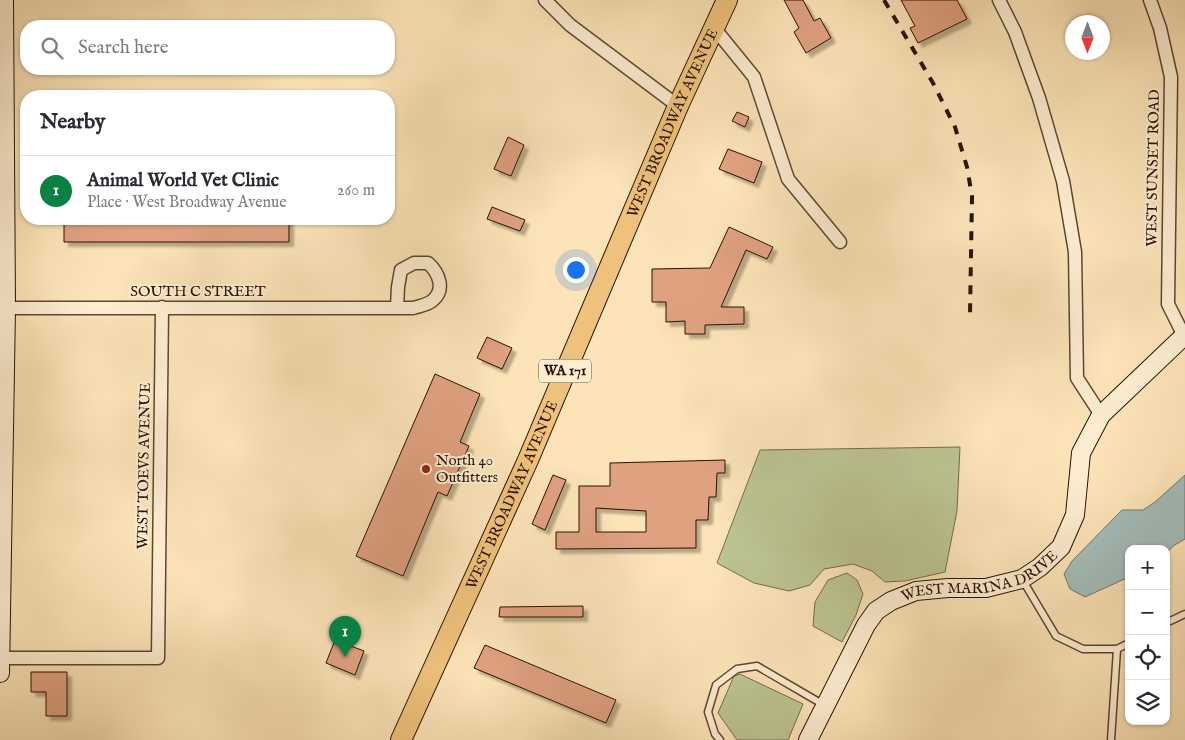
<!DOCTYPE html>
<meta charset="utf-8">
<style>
:root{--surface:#fff;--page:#f2f2f3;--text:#2b2b33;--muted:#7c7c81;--line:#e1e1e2;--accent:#0b8043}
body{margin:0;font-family:"IM FELL English",serif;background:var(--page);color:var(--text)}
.controls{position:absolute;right:15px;bottom:15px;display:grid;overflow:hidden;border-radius:10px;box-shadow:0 1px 4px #0004}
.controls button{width:45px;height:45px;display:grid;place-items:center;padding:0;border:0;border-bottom:1px solid var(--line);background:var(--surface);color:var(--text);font:25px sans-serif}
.compass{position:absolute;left:1065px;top:15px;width:45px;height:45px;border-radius:50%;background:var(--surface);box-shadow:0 1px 4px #0004;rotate:180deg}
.you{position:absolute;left:575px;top:269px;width:18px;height:18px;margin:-12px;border:4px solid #fff;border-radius:50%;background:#1a73e8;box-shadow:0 0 0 8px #1a73e833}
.badge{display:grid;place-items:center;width:32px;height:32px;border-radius:50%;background:var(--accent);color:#fff;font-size:16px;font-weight:700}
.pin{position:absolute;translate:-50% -41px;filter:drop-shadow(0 1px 2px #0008)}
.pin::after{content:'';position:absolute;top:26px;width:18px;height:15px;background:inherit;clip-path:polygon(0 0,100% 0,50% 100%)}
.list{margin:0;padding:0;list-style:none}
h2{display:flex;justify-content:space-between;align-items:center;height:65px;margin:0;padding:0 20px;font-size:21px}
h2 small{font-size:16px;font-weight:400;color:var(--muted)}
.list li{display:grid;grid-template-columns:32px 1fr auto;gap:15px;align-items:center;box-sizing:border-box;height:70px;padding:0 20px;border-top:1px solid var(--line)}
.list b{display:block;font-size:19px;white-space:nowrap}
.list p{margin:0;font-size:16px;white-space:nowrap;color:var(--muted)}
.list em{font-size:16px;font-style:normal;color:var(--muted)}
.icon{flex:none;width:28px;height:28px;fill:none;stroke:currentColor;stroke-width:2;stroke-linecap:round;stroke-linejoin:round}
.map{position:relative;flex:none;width:1185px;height:740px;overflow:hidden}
.search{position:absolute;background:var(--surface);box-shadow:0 1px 4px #0004;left:20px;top:20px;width:375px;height:55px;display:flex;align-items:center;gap:12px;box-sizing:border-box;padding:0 18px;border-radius:20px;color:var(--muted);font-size:19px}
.panel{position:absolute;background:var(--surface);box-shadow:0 1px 4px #0004;left:20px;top:90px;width:375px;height:135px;border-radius:20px}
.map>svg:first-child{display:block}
.green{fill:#bcc592;stroke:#736b4a}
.water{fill:#a3bcb9;stroke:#73786f}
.building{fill:#e0a181;stroke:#2a1101;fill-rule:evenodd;filter:url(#shadow)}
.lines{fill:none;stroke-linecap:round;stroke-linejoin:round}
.lane-casing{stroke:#5e462f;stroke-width:9}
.street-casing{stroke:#5e462f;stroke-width:15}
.secondary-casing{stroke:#2a1101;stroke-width:20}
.primary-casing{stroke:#2a1101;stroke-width:22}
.lane{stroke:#fdedd1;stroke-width:6}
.street{stroke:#fdedd1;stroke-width:12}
.secondary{stroke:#fdedd1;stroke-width:18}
.primary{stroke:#eec27c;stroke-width:20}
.rail{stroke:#2a1101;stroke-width:4;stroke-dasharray:9 9;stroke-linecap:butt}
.poi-dot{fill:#8f2418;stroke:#fdedd1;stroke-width:2}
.labels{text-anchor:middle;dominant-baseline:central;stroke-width:4;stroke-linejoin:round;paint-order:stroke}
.shield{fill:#fdedd1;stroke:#69533f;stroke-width:1}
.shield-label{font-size:14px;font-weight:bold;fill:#2a1101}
.street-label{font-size:15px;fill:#2a1101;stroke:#fdedd1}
.poi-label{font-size:15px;fill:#2a1101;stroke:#fdedd1;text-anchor:start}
</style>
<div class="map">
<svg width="1185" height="740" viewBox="0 0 1185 740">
<defs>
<filter id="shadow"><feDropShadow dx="4.5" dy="4.5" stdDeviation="1" flood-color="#0004"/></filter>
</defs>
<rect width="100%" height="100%" fill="#fce4b8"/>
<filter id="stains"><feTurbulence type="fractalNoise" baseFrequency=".004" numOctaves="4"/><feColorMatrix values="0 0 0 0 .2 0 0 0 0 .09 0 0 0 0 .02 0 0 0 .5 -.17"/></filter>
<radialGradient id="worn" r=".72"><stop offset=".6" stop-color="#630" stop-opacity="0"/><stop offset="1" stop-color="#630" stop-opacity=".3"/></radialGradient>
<path class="green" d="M960 447 957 511 945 572 905 581 885 582 872 571 853 564 824 569 810 585 789 591 754 583 717 563 760 450Z
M847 573 857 580 863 594 856 615 842 642 813 626 815 602 828 580Z
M740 674 803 704 788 740H737L718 713 734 676Z"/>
<path class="water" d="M1185 475V539L1173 546 1166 554V549H1129V577L1085 597 1070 589 1064 574 1072 561 1122 510H1143L1155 502Z"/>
<path class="building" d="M784 0H803L814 21 820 18 831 38 806 53 794 32 799 28Z
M901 0H957L967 19 918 43 910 28 915 26Z
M737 112 749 117 745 127 732 121Z
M508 137 524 145 511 176 494 169Z
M728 149 762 162 754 183 719 169Z
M492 207 525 220 520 231 487 219Z
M153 219 289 220V242H64V221H153Z
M729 227 773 247 767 259 746 250 721 307H744V324L705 325V334H685V321L666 322V302H652V269L710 268Z
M487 337 512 348 502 369 477 358Z
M435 374 480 394 460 442 469 446 447 496 438 492 403 576 356 556Z
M725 460V473H717L716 497H709L708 520H696V548L556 549V532H579V486H610V463ZM596 508 646 511V532H596Z
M553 475 566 480 545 530 532 524Z
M583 606V617H499L500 607Z
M335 640 364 651 355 675 326 663Z
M485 645 616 700 606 723 474 668Z
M31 672H67V716H46V692H31Z"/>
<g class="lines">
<defs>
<path id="lane" d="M1022 579 1056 636 1083 649H1117L1129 643
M1166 623 1185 614
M720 740 715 734 708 712 716 685 737 669 757 666 824 705
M1111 740 1117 649"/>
<path id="street" d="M545 0 570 25 678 106
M999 0 1015 32 1039 98 1063 181 1075 252 1077 378 1101 415
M1150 0 1160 28 1171 77 1168 304 1184 336
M715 29 754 77 788 179 840 242
M0 308H413C419 306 427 305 432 301 446 290 439 273 428 263H414L401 270 398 287 397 307
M0 658H158L162 307"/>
<g id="secondary">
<path d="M0 673 6 308 4 0"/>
<path id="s1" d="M808 740 866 625 876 611 891 601 916 591 948 588H986L1022 579 1040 567 1061 547 1075 515 1081 453 1101 415 1185 335"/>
</g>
<g id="primary">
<path id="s2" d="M401 740 528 460 678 106 727 0"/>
</g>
</defs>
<use href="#lane" class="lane-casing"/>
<use href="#street" class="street-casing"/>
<use href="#secondary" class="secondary-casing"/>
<use href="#primary" class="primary-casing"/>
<use href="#lane" class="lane"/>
<use href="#street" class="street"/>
<use href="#secondary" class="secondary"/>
<use href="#primary" class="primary"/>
<path class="rail" d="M884 0 933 83 955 127 967 167 972 196 970 314"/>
</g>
<circle class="poi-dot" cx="426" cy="469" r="5"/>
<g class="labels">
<rect class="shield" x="539" y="359.5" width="52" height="23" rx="4"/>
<g class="shield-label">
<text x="565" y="371">WA 171</text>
</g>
<g class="street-label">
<text stroke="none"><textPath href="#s2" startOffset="674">WEST BROADWAY AVENUE</textPath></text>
<text transform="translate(1153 168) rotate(-89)">WEST SUNSET ROAD</text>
<text x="198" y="291">SOUTH C STREET</text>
<text transform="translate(144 466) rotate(-89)">WEST TOEVS AVENUE</text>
<text stroke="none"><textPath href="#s2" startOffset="269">WEST BROADWAY AVENUE</textPath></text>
<text stroke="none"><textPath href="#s1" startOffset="258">WEST MARINA DRIVE</textPath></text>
</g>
<g class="poi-label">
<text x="436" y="460">North 40<tspan x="436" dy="17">Outfitters</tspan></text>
</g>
</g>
<rect width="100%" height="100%" filter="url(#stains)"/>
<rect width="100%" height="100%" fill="url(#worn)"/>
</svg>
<div class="controls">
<button>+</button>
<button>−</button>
<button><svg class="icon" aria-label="locate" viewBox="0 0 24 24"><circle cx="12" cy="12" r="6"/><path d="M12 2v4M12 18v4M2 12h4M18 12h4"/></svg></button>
<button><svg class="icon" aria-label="layers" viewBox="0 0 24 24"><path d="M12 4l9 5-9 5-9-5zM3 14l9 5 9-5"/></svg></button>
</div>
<svg class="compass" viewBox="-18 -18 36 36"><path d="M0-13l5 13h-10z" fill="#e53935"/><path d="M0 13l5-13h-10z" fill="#7c7c81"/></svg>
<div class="you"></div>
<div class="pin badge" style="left:345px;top:657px">1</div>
<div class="search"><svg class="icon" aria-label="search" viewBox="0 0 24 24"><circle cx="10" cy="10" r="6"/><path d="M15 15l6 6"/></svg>Search here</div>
<section class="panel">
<h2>Nearby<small></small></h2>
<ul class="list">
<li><span class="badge">1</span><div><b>Animal World Vet Clinic</b><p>Place · West Broadway Avenue</p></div><em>260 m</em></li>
</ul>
</section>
</div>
